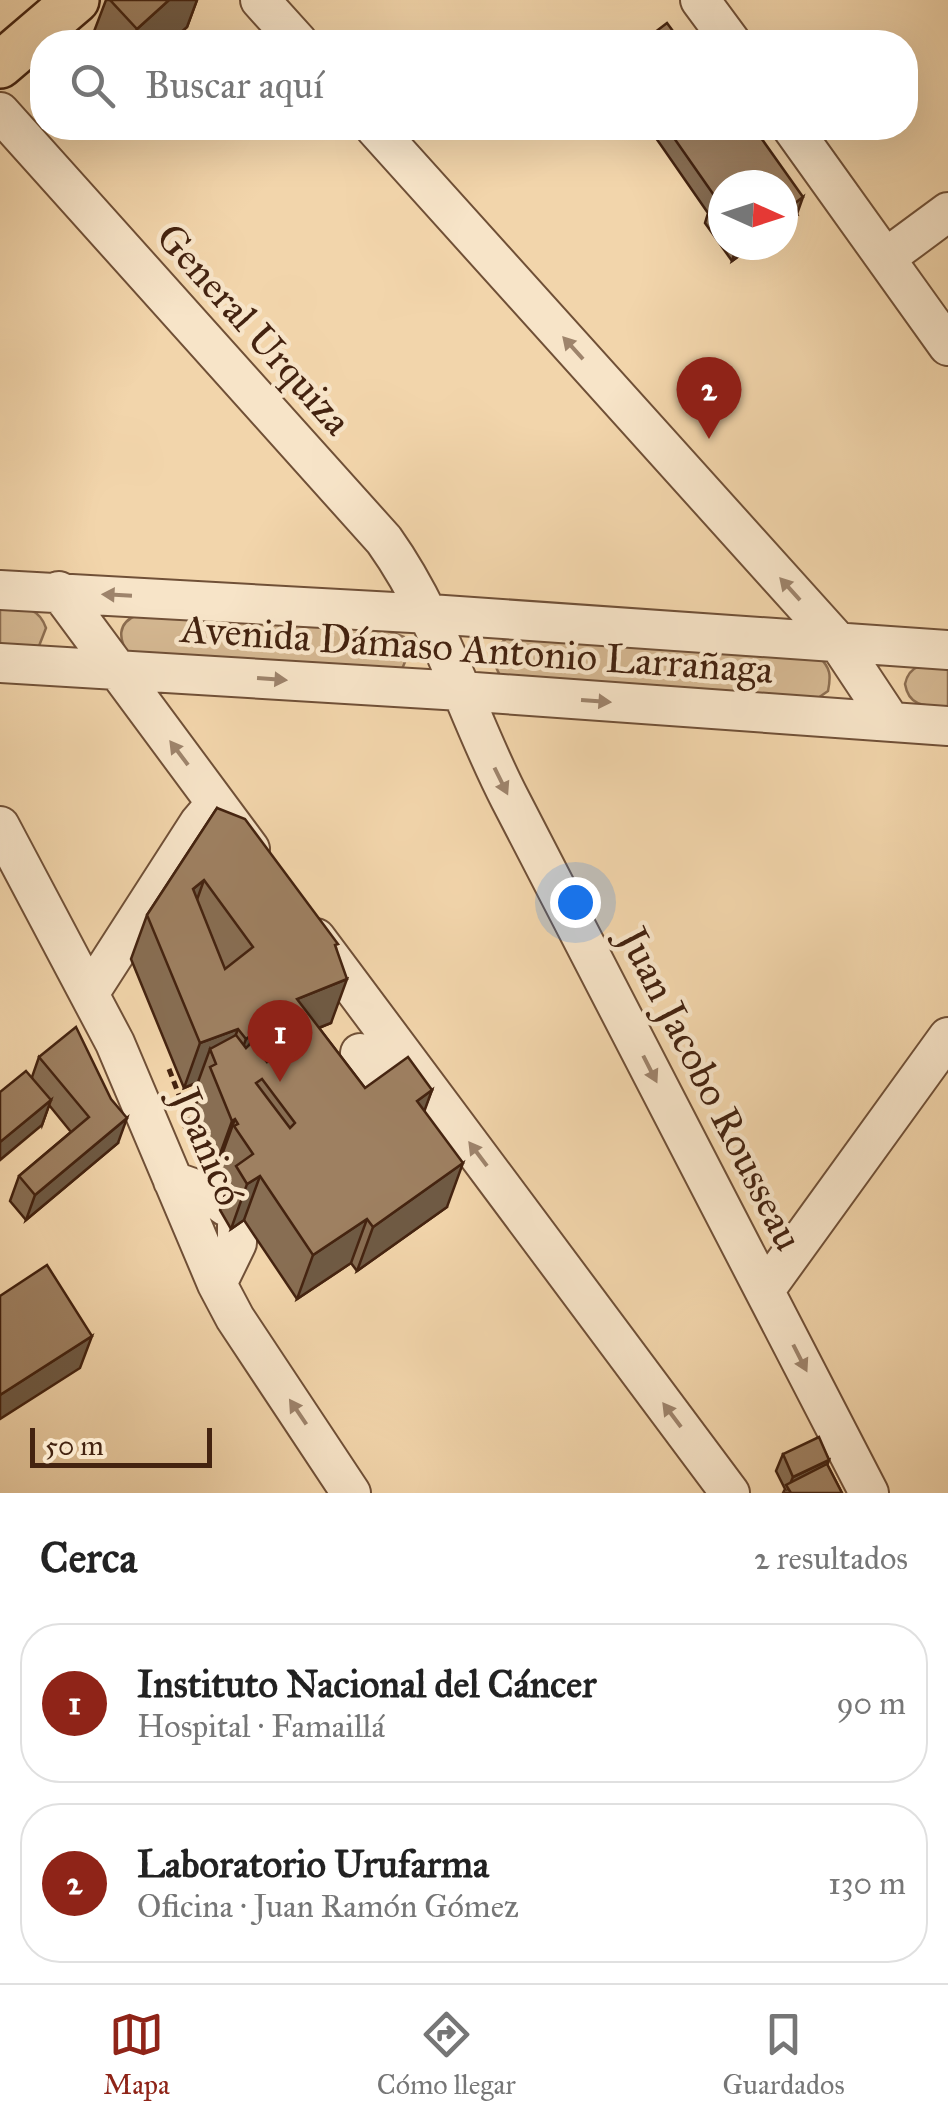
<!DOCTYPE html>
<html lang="es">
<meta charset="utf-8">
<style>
:root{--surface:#fff;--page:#f2f2f2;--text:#222;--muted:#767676;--line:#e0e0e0;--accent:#8f2418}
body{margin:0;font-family:"IM FELL Great Primer",serif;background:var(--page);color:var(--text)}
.compass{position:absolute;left:708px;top:170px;width:90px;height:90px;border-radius:50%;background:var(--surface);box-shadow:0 10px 40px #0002;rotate:93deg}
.scale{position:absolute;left:30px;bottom:25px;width:182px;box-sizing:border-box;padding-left:10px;border:5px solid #442310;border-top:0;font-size:28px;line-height:35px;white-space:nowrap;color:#442310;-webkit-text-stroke:8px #f7e4c8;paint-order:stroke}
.you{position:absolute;left:575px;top:902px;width:35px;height:35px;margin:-25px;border:8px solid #fff;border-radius:50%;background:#1a73e8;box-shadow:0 0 0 15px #1a73e833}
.badge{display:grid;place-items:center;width:65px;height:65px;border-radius:50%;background:var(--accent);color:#fff;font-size:32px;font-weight:700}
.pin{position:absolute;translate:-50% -82px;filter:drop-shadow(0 2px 5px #0008)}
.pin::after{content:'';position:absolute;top:52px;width:35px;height:30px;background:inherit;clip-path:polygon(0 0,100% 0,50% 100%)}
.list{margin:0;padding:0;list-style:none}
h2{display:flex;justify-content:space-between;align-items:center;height:130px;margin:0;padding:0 40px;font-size:42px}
h2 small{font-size:32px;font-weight:400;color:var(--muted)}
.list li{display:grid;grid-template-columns:65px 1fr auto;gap:30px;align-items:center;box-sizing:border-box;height:160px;margin:0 20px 20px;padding:0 20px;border:2px solid var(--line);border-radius:40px}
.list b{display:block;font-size:38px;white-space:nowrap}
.list p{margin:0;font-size:32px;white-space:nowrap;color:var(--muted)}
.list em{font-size:32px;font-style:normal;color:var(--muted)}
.icon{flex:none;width:55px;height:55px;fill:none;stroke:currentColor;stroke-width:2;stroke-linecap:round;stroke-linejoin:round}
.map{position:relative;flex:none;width:948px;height:1493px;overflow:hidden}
.search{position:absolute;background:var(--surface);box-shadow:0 10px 40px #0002;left:30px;right:30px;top:30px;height:110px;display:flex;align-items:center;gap:25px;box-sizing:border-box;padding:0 35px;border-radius:40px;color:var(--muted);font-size:38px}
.sheet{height:490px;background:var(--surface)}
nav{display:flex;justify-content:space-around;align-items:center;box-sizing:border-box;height:140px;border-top:2px solid var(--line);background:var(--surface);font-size:28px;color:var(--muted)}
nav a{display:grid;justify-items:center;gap:5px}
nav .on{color:var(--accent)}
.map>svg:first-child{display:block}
.green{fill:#d4b791;stroke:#8c6d50;stroke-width:2.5}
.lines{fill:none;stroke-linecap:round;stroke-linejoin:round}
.minor-casing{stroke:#705037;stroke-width:42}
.major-casing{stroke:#442310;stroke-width:50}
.path{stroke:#442310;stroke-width:5;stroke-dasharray:8 5;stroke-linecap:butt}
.minor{stroke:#f7e4c8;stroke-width:38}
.major{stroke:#f2d5ab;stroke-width:45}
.wall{fill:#886e53;stroke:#442310;stroke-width:2.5}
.shaded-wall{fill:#6f5a44;stroke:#442310;stroke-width:2.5}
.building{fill:#9e8061;stroke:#442310;stroke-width:2.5;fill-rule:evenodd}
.oneway{fill:#9e846c}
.labels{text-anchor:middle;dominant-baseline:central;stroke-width:9;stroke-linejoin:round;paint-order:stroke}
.street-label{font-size:40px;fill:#442310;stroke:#f7e4c8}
</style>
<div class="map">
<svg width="948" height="1493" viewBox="0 0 948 1493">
<rect width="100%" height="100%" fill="#f2d5ab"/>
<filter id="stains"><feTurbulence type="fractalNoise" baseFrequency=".002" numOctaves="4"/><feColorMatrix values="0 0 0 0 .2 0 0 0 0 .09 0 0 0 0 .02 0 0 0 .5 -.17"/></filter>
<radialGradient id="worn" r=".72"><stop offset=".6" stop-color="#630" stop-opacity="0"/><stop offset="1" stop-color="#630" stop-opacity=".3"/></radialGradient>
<path class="green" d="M0 606C22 608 38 605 46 628L39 646 0 649Z
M137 615 383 629 404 637 408 655 402 669 129 655C118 639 117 623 137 615Z
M509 637 819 657C831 668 831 676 828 691L818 698 502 678C491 663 492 647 509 637Z
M948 664V707C927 706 909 708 905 684 910 661 928 665 948 664Z"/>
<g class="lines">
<defs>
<path id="minor" d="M260 0 298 42
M700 0 731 42
M0 112 384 540C441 620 465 712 510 799 630 1030 750 1261 869 1493
M375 128 838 642 891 722
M792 128 948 346
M887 257 948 212
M0 590 430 614 948 650
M59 591 250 849
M0 663 461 691 948 726
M0 826 115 1043 217 1284 235 1318 351 1493
M316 938 730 1493
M89 994 199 823 216 803
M360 1053 396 1100 416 1107
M173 1181 210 1194 225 1206
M217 1284 237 1243V1225
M765 1290 948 1037"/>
<path id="major" d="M0 65 76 0"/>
</defs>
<use href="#minor" class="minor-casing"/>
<use href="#major" class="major-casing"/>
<path class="path" d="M169 1069 190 1124 183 1128"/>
<use href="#minor" class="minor"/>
<use href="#major" class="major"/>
</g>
<path class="wall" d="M106 0H197L187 27 170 42H90Z
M649 128H754L797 214 723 185V245H754L732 261 705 223 708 213Z
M217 808 336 948 331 1023 319 1028 365 1088 432 1090 424 1110 447 1207 357 1271 351 1263 297 1299 244 1220 231 1229 220 1210 228 1185 218 1170 220 1165 219 1163 216 1165 194 1111 197 1101 194 1093 198 1082 184 1088 131 959 147 915Z
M39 1057 118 1143 26 1220 10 1201 19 1176 71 1132 49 1105 42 1125 32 1077Z
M783 1454 827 1464 842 1493H783L785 1489 776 1471Z"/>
<path class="shaded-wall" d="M169 0H197L187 27 170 42H132L137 29Z
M803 197 797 214 783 224V212Z
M737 245H754L732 261Z
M204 880 188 925 193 889Z
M347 979 331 1023 280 1043 297 999Z
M238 1029 221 1073 210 1049 198 1082 184 1088 200 1043Z
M254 1033 237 1078 230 1083 246 1039Z
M432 1090 416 1134 417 1101Z
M51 1100 42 1125 0 1160V1142Z
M127 1118 118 1143 26 1220 35 1195Z
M235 1119 219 1163 216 1165 232 1121Z
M463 1163 447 1207 357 1271 373 1227Z
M260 1176 244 1220 231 1229 247 1184Z
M367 1219 351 1263 297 1299 313 1255Z
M92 1336 80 1368 0 1419V1395Z
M829 1460 823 1478 788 1489 793 1477Z"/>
<path class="building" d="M110 0H169L137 29Z
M667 23 681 42H648L646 39Z
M667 128H754L803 197 783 212V185H723V223L711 206 718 201Z
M217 808 245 819 338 944 335 945 347 979 297 999 365 1088 408 1057 432 1090 417 1101 463 1163 373 1227 367 1219 313 1255 260 1176 247 1184 236 1166 253 1154 234 1126 238 1124 235 1119 232 1121 210 1067 216 1064 210 1049 236 1035 246 1048 251 1043 267 1062 273 1058 254 1033 246 1039 238 1029 200 1043 147 915ZM204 880 253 947 225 969 193 889ZM262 1079 295 1123 290 1128 256 1083Z
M76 1027 111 1099 127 1118 35 1195 19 1176 89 1117 39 1057Z
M26 1071 51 1100 0 1142V1092Z
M47 1265 92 1336 0 1395V1296Z
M819 1437 829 1460 793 1477 783 1454Z
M827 1464 842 1493H791L786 1485Z"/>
<defs><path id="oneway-solid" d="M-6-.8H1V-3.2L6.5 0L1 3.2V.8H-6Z" transform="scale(2.5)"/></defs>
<g class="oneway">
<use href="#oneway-solid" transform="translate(573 348) rotate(-132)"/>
<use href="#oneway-solid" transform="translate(790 589) rotate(-132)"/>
<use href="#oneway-solid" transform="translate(117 595) rotate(-177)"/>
<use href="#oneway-solid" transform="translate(272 679) rotate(4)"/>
<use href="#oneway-solid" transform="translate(596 701) rotate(4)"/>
<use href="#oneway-solid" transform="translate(179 753) rotate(-127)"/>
<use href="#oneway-solid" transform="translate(501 781) rotate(64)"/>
<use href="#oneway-solid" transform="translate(650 1069) rotate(63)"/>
<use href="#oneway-solid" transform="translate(478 1154) rotate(-127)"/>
<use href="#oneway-solid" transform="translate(800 1358) rotate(63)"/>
<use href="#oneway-solid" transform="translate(298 1412) rotate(-124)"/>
<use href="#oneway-solid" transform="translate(672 1415) rotate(-127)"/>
</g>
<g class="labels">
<g class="street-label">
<text transform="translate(254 329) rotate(48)">General Urquiza</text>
<text transform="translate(477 649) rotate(4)">Avenida Dámaso Antonio Larrañaga</text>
<text transform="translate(711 1089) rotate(63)">Juan Jacobo Rousseau</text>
<text transform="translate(208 1147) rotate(67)">Joanicó</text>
</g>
</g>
<rect width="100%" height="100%" filter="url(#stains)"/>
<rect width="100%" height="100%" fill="url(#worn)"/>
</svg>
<svg class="compass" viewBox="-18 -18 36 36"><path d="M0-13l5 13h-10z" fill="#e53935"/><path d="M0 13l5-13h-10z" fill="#767676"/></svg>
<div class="scale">50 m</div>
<div class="you"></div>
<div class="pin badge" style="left:280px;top:1082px">1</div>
<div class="pin badge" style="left:709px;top:439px">2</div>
<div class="search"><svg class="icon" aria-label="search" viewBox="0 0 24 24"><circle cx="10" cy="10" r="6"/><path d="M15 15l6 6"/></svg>Buscar aquí</div>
</div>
<section class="sheet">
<h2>Cerca<small>2 resultados</small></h2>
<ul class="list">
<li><span class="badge">1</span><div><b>Instituto Nacional del Cáncer</b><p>Hospital · Famaillá</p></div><em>90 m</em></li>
<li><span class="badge">2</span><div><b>Laboratorio Urufarma</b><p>Oficina · Juan Ramón Gómez</p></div><em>130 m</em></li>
</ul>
</section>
<nav>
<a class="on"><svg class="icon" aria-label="map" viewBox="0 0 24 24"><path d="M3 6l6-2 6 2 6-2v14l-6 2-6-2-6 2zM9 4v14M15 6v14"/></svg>Mapa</a>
<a><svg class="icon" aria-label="directions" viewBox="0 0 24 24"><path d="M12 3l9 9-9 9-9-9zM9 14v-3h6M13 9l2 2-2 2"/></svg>Cómo llegar</a>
<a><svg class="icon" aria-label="saved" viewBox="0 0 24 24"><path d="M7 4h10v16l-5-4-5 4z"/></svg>Guardados</a>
</nav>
